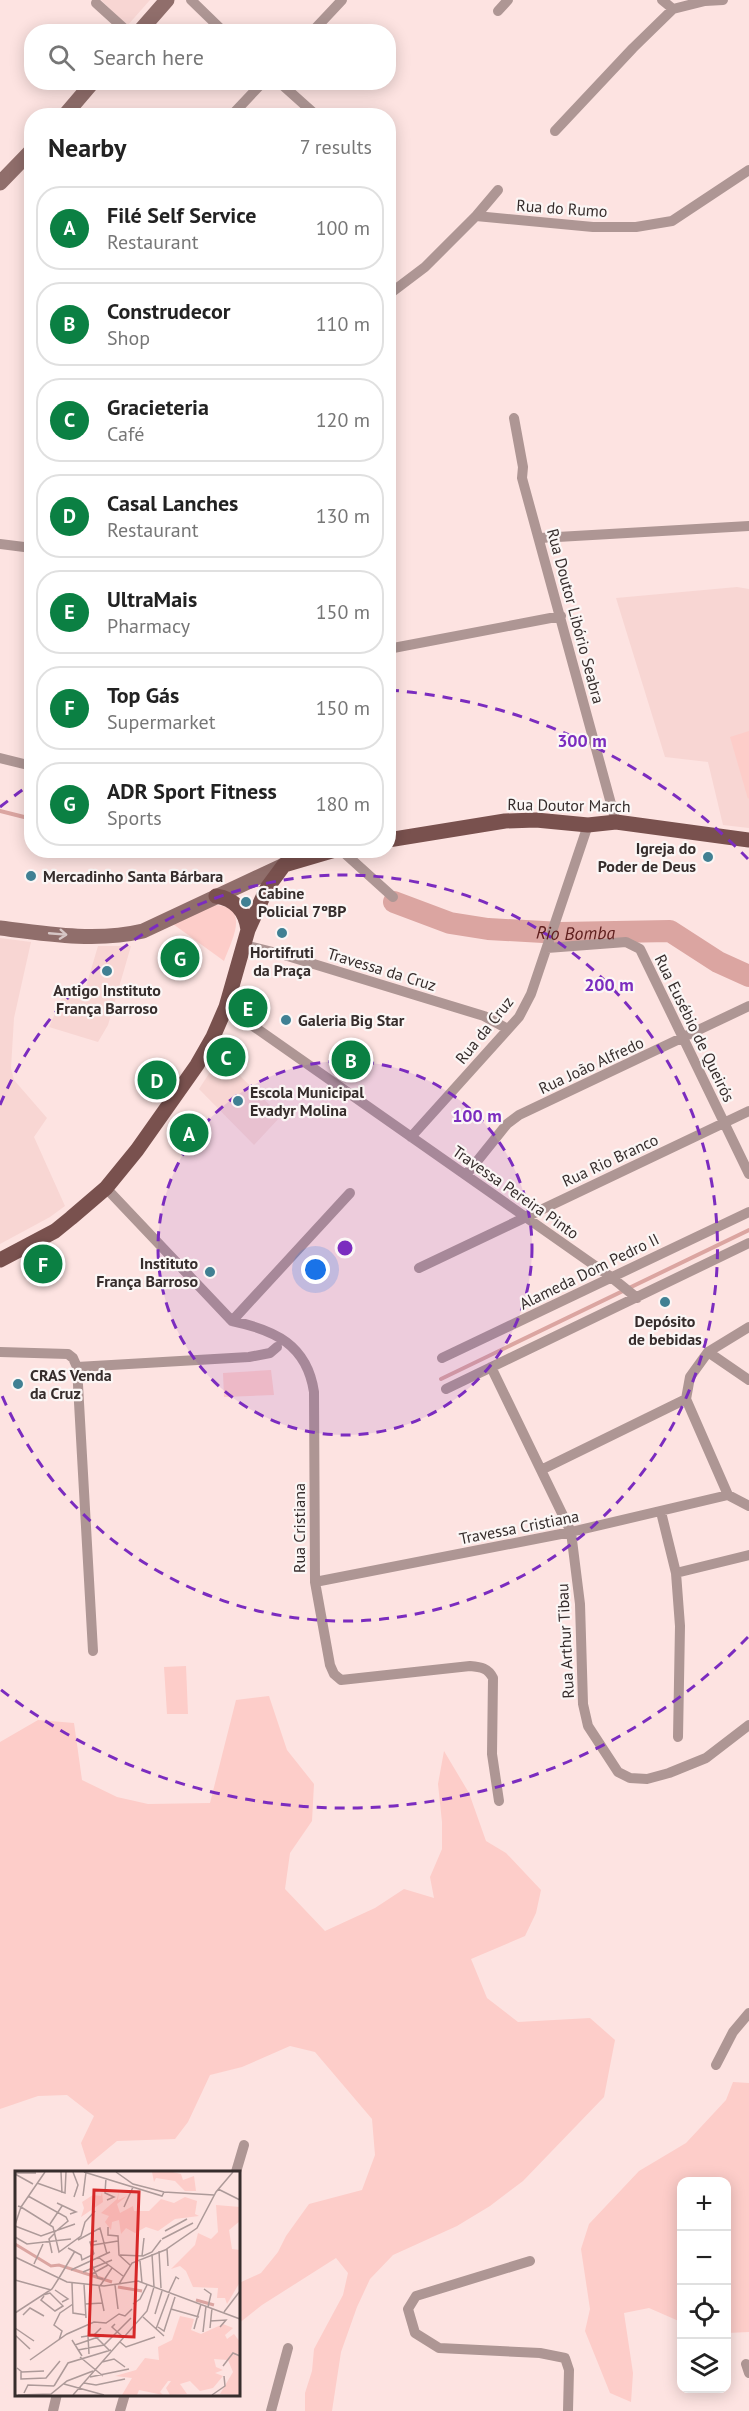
<!DOCTYPE html>
<meta charset="utf-8">
<style>
:root{--surface:#fff;--page:#f2f2f2;--text:#222;--muted:#767676;--line:#e0e0e0;--accent:#0b8043}
body{margin:0;font-family:"PT Sans",sans-serif;background:var(--page);color:var(--text)}
.controls{position:absolute;right:18px;bottom:18px;display:grid;overflow:hidden;border-radius:12px;box-shadow:0 3px 15px #0003}
.controls button{width:54px;height:54px;display:grid;place-items:center;padding:0;border:0;border-bottom:2px solid var(--line);background:var(--surface);color:var(--text);font:30px sans-serif}
.you{position:absolute;left:316px;top:1270px;width:21px;height:21px;margin:-15px;border:4px solid #fff;border-radius:50%;background:#1a73e8;box-shadow:0 0 0 9px #1a73e833}
.badge{display:grid;place-items:center;width:39px;height:39px;border-radius:50%;background:var(--accent);color:#fff;font-size:20px;font-weight:700}
.pin{position:absolute;translate:-50% -50%;border:3px solid #fff;box-shadow:0 2px 6px #0006}
.list{margin:0;padding:0;list-style:none}
h2{display:flex;justify-content:space-between;align-items:center;height:78px;margin:0;padding:0 24px;font-size:26px}
h2 small{font-size:20px;font-weight:400;color:var(--muted)}
.list li{display:grid;grid-template-columns:39px 1fr auto;gap:18px;align-items:center;box-sizing:border-box;height:84px;margin:0 12px 12px;padding:0 12px;border:2px solid var(--line);border-radius:24px}
.list b{display:block;font-size:22px;white-space:nowrap}
.list p{margin:0;font-size:20px;white-space:nowrap;color:var(--muted)}
.list em{font-size:20px;font-style:normal;color:var(--muted)}
.icon{flex:none;width:33px;height:33px;fill:none;stroke:currentColor;stroke-width:2;stroke-linecap:round;stroke-linejoin:round}
.map{position:relative;flex:none;width:749px;height:2411px;overflow:hidden}
.search{position:absolute;background:var(--surface);box-shadow:0 3px 15px #0003;left:24px;top:24px;width:372px;height:66px;display:flex;align-items:center;gap:15px;box-sizing:border-box;padding:0 21px;border-radius:24px;color:var(--muted);font-size:22px}
.panel{position:absolute;background:var(--surface);box-shadow:0 3px 15px #0003;left:24px;top:108px;width:372px;height:750px;border-radius:24px}
.map>svg:first-child{display:block}
.built{fill:#f8d6d3}
.green{fill:#fdcdc9}
.lines{fill:none;stroke-linecap:round;stroke-linejoin:round}
.stream{stroke:#dba5a1;stroke-width:4}
.river{stroke:#dba5a1;stroke-width:22}
.minor{stroke:#ae9694;stroke-width:10}
.secondary{stroke:#906e6b;stroke-width:15}
.primary{stroke:#79514e;stroke-width:15}
.oneway{stroke:#d6c6c5}
.ring{fill:none;stroke:#7b2cbf;stroke-width:3;stroke-dasharray:10 8}
.poi-dot{fill:#408093;stroke:#fbf6f5;stroke-width:2}
.labels{text-anchor:middle;dominant-baseline:central;stroke-width:4.5;stroke-linejoin:round;paint-order:stroke}
.street-label{font-size:16px;fill:#362d2c;stroke:#fbf6f5}
.poi-label{font-size:16px;font-weight:bold;fill:#362d2c;stroke:#fbf6f5;text-anchor:start}
.water-label{font-size:18px;font-style:italic;fill:#60201f;stroke:#fbf6f5}
.inset-river{fill:none;stroke:#dba5a1;stroke-width:3}
.inset-road{fill:none;stroke:#ad9a99;stroke-width:1.5}
.view{fill:#d62828;fill-opacity:0.15;stroke:#d62828;stroke-width:3}
.inset-edge{fill:none;stroke:#362d2c;stroke-width:3}
.centre{fill:#7b2cbf;stroke:#fbf6f5;stroke-width:3}
.ring-label{font-size:18px;text-anchor:middle;font-weight:bold;fill:#7b2cbf;stroke:#fbf6f5;stroke-width:4.5;stroke-linejoin:round;paint-order:stroke}
</style>
<div class="map">
<svg width="749" height="2411" viewBox="0 0 749 2411">
<rect width="100%" height="100%" fill="#fde3e1"/>
<path class="built" d="M101 0H150L127 26Z
M737 587 749 589V828L723 825 708 762 665 757 616 598Z
M0 938 31 942 14 1018 11 1068 14 1080 47 1118 34 1137 65 1206 50 1217 0 1244Z
M98 946H131L108 1025 98 1042 49 1027 63 996 82 1000Z
M217 1061 238 1074 281 1116 254 1145 199 1089Z"/>
<path class="green" d="M749 731V798L748 799 730 737Z
M212 905C252 905 232 939 224 961L173 924Z
M271 1370 274 1395 224 1397 223 1373Z
M186 1666 188 1714H167L164 1667Z
M269 1696 287 1750 314 1784 312 1821 290 1853 285 1889 325 1931 375 1908 404 1889 434 1898 430 1877 442 1849V1822L438 1784 444 1751 469 1793 486 1841 506 1853 541 1890 536 1913 525 1936 471 1959 487 1998 518 2022 590 2018 615 2040 604 2097 523 2181 490 2206 457 2226 393 2255 370 2279 357 2307 341 2352 332 2411H305V2393L312 2371 314 2349 343 2295 348 2273 336 2258 262 2305 238 2324 239 2283 261 2273 278 2252 286 2236 309 2204 362 2190 375 2155 372 2119 315 2052 290 2046 242 2067 210 2075 188 2122 175 2139 117 2141 88 2165 81 2143 94 2116 67 2095 38 2096 0 2109V1742L38 1720 74 1723 82 1780 117 1797 148 1804 210 1803 236 1700Z
M733 2082 749 2083V2332L727 2333 726 2182H682L681 2322 649 2308 624 2313 633 2373 631 2402 610 2393 585 2331 590 2309 581 2249 589 2224 639 2171 686 2143 726 2100Z"/>
<g class="lines">
<path class="stream" d="M0 811 32 819
M441 1379 749 1230"/>
<path class="river" id="s1" d="M394 902 450 923 488 929 561 933 670 931 718 962 749 976"/>
<path class="minor" d="M191 0 224 32
M662 0 673 9
M96 3 128 32
M498 11 508 0
M312 32 342 0
M279 82 317 116
M231 116 263 82
M555 131 633 48 673 9 705 1 723 0
M476 216 498 190
M388 295 425 267 476 216 593 227H636L672 221 749 170
M514 418 523 467 522 478 616 822
M540 538 749 526
M0 544 32 548
M388 649 561 616
M0 758 32 766
M341 850 393 897
M244 945 281 954 484 1016 508 1029
M547 948 626 942 640 949 749 1174
M226 1007 611 1277 637 1298
M411 1137 519 1017 531 994 588 825
M466 1175 507 1124 519 1115 749 1006
M106 1188 232 1321C275 1330 307 1345 314 1392L315 1582 330 1665 334 1674 341 1680 470 1666C481 1667 488 1668 493 1678L492 1754 499 1801
M419 1268 749 1111
M232 1321 350 1193
M749 1327 708 1352 690 1377 686 1399 728 1495 749 1506
M0 1352 68 1354 73 1358 77 1367 249 1357 270 1353 277 1347
M708 1352 749 1380
M442 1358 749 1212
M77 1367 93 1651
M491 1367 571 1532 580 1604 583 1704 588 1726 618 1772 630 1778 647 1779 669 1773 706 1758 749 1725
M446 1389 749 1243
M541 1470 686 1399
M661 1512 676 1573 680 1626 678 1737
M676 1573 749 1555
M315 1582 571 1532 728 1495
M716 2065 733 2032 749 2013
M236 2172 244 2145
M530 2261 416 2296 408 2309 415 2333 439 2348 540 2353 565 2358 569 2370 568 2411
M746 2364 749 2373
M53 2411 57 2394
M120 2411 125 2394
M271 2411 288 2348"/>
<path class="secondary" d="M139 32 167 0
M64 116 93 82
M0 183 32 150
M0 928C47 934 97 942 143 931L284 865"/>
<path class="primary" d="M388 840 505 821 536 820 588 825 616 822 749 840
M216 896C235 899 246 912 248 930
M0 1260 55 1231 71 1218 106 1188 137 1150 197 1065 213 1037 226 1007 248 930 267 888 284 865 335 850"/>
</g>
<defs><path id="oneway-shaft" d="M-6 0H5M1.5-3L5.5 0L1.5 3" fill="none" stroke-width="1.6" stroke-linecap="round" stroke-linejoin="round" transform="scale(1.5)"/></defs>
<use class="oneway" href="#oneway-shaft" transform="translate(58 934) rotate(5)"/>
<circle cx="345" cy="1248" r="187" fill="#7b2cbf" fill-opacity=".12"/>
<g class="ring">
<circle cx="345" cy="1248" r="187"/>
<path d="M0 1105A373 373 0 1 1 0 1391"/>
<path d="M748 1637A560 560 0 0 1 0 1689M0 807A560 560 0 0 1 28 786M389 690A560 560 0 0 1 748 859"/>
</g>
<g class="poi-dot">
<circle cx="708" cy="857" r="6"/>
<circle cx="31" cy="876" r="6"/>
<circle cx="246" cy="902" r="6"/>
<circle cx="282" cy="933" r="6"/>
<circle cx="107" cy="971" r="6"/>
<circle cx="286" cy="1020" r="6"/>
<circle cx="238" cy="1101" r="6"/>
<circle cx="210" cy="1272" r="6"/>
<circle cx="665" cy="1302" r="6"/>
<circle cx="18" cy="1384" r="6"/>
</g>
<g class="labels">
<g class="street-label">
<text transform="translate(562 208) rotate(4)">Rua do Rumo</text>
<text transform="translate(576 616) rotate(75)">Rua Doutor Libório Seabra</text>
<text transform="translate(569 805) rotate(1)">Rua Doutor March</text>
<text transform="translate(382 969) rotate(17)">Travessa da Cruz</text>
<text transform="translate(695 1028) rotate(64)">Rua Eusébio de Queirós</text>
<text transform="translate(484 1030) rotate(-51)">Rua da Cruz</text>
<text transform="translate(591 1065) rotate(-25)">Rua João Alfredo</text>
<text transform="translate(610 1160) rotate(-25)">Rua Rio Branco</text>
<text transform="translate(516 1192) rotate(35)">Travessa Pereira Pinto</text>
<text transform="translate(589 1271) rotate(-26)">Alameda Dom Pedro II</text>
<text transform="translate(519 1527) rotate(-11)">Travessa Cristiana</text>
<text transform="translate(299 1528) rotate(-90)">Rua Cristiana</text>
<text transform="translate(565 1641) rotate(-93)">Rua Arthur Tibau</text>
</g>
<g class="poi-label">
<text x="696" y="848" text-anchor="end">Igreja do<tspan x="696" dy="18">Poder de Deus</tspan></text>
<text x="43" y="876">Mercadinho Santa Bárbara</text>
<text x="258" y="893">Cabine<tspan x="258" dy="18">Policial 7ºBP</tspan></text>
<text x="282" y="952" text-anchor="middle">Hortifruti<tspan x="282" dy="18">da Praça</tspan></text>
<text x="107" y="990" text-anchor="middle">Antigo Instituto<tspan x="107" dy="18">França Barroso</tspan></text>
<text x="298" y="1020">Galeria Big Star</text>
<text x="250" y="1092">Escola Municipal<tspan x="250" dy="18">Evadyr Molina</tspan></text>
<text x="198" y="1263" text-anchor="end">Instituto<tspan x="198" dy="18">França Barroso</tspan></text>
<text x="665" y="1321" text-anchor="middle">Depósito<tspan x="665" dy="18">de bebidas</tspan></text>
<text x="30" y="1375">CRAS Venda<tspan x="30" dy="18">da Cruz</tspan></text>
</g>
<g class="water-label">
<text stroke="none"><textPath href="#s1" startOffset="186">Rio Bomba</textPath></text>
</g>
</g>
<g transform="translate(15 2171)">
<rect width="225" height="225" fill="#fde3e1"/>
<path d="M137 1H158L166 3 168 9 179 5 181 20H170L160 10 141 7 139 11ZM104 19 103 29 112 25 102 33 105 42 118 35 119 40H134L146 28 159 32 170 26 182 30 180 43 184 45 160 48 143 60 131 56 120 62 111 57 106 63 104 49 97 51 96 59 90 51 94 45 86 42 102 28ZM87 21 88 31 66 46 69 37 67 31 78 24 86 25ZM201 34 225 36V50L214 59 217 78 225 79V111L212 133 210 127H202L203 117 178 116 171 100 165 95 156 98 180 74 183 62 196 68 203 61ZM165 145 179 148 176 159 186 163 208 153 218 157 210 164 212 168 219 163 225 171V224L205 223 218 201 213 189 199 188 201 196 208 199 200 202 208 205 198 217 185 220 175 210 165 213 172 223 155 224 151 217 156 210H153L145 221 148 224 124 219 122 224H107L117 207 100 205 121 199 130 187 144 189 143 176 157 169Z" fill="#fdcdc9"/>
<path class="inset-river" d="M0 73 36 95 44 94 97 111M103 116 127 120M181 129 199 134"/>
<path class="inset-road" d="M46 1 47 22M58 1 63 14 59 26M69 1 147 25 149 21M101 1 118 13 149 21 199 24M0 2H21M0 3 18 13M91 7 90 22 99 26 92 29M22 12 50 22 51 1M203 18 225 29M13 25 51 46 53 50 40 61M68 25 71 1M42 32 61 41 55 43M3 35 6 36 30 1M109 36 118 16M35 53 47 35M0 54 6 36 38 56 44 81 66 65 70 51 80 40M0 55 26 65 60 53M93 56V64L103 65 104 84 115 94M150 60 172 48M0 66 12 73 56 68M147 68 178 52M63 69 85 57 92 83M78 74 103 70M53 77 66 84 67 89 79 83M152 77 153 95M144 80 146 117M37 82 34 68 39 63M79 83 75 71 82 70M105 84 128 85 137 81 146 69M127 85 129 67M0 86 52 111 89 115 123 110 225 148M83 86 108 105M125 90 127 112M76 92 83 107 88 108M19 93 28 73M56 99 95 81M68 101 97 89M75 104 93 94M44 107 60 80M0 109 36 119M57 112 58 142 71 144M69 113 71 147M104 113 117 92 150 79 182 57 201 21 218 1M100 114 103 138M84 115 89 140M85 115 97 97M189 118 196 123 193 136M40 119 53 128 47 131M154 121 161 106 164 108M28 124 35 122 48 135 40 140 26 129 29 125M70 133 88 132M118 133 125 128 132 114M156 138 184 146M209 141 225 120M0 142 37 118 44 107M140 143 147 120M8 144 15 137 29 145M128 146 149 165M195 150 211 149 205 156M100 153 97 156 108 166M143 156 149 160 160 126M0 157 19 170M195 157 197 137M141 158 154 123M179 158 186 133M188 161 191 135M0 164 15 178M79 164 94 179M73 165 74 183M66 166 79 164 86 157M44 169 47 160 39 154 45 142 58 133M57 169 67 185M105 171 111 176 140 166M60 174 89 164M63 179 89 174 116 147M65 186 88 205M15 189 52 163 79 151 91 152 104 143 110 145 117 138M87 191 99 188 110 196M208 195 218 182 225 185M2 197 7 201 29 200M6 201V208L31 207 45 190M75 206 114 198M69 212 81 214 110 208M49 213 89 224M39 215 53 192 96 179M9 222 13 214 39 215M3 224 36 223 52 210 78 200M58 224 132 140 139 116 137 83M197 224 210 215 209 205"/>
<path class="view" d="M79 19 124 21 119 166 74 164Z"/>
<rect width="225" height="225" class="inset-edge"/>
</g>
<circle cx="345" cy="1248" r="9" class="centre"/>
<g class="ring-label">
<text x="582" y="747">300 m</text>
<text x="609" y="991">200 m</text>
<text x="477" y="1122">100 m</text>
</g>
</svg>
<div class="controls">
<button>+</button>
<button>−</button>
<button><svg class="icon" aria-label="locate" viewBox="0 0 24 24"><circle cx="12" cy="12" r="6"/><path d="M12 2v4M12 18v4M2 12h4M18 12h4"/></svg></button>
<button><svg class="icon" aria-label="layers" viewBox="0 0 24 24"><path d="M12 4l9 5-9 5-9-5zM3 14l9 5 9-5"/></svg></button>
</div>
<div class="you"></div>
<div class="pin badge" style="left:189px;top:1133px">A</div>
<div class="pin badge" style="left:351px;top:1060px">B</div>
<div class="pin badge" style="left:226px;top:1057px">C</div>
<div class="pin badge" style="left:157px;top:1080px">D</div>
<div class="pin badge" style="left:248px;top:1008px">E</div>
<div class="pin badge" style="left:43px;top:1264px">F</div>
<div class="pin badge" style="left:180px;top:958px">G</div>
<div class="search"><svg class="icon" aria-label="search" viewBox="0 0 24 24"><circle cx="10" cy="10" r="6"/><path d="M15 15l6 6"/></svg>Search here</div>
<section class="panel">
<h2>Nearby<small>7 results</small></h2>
<ul class="list">
<li><span class="badge">A</span><div><b>Filé Self Service</b><p>Restaurant</p></div><em>100 m</em></li>
<li><span class="badge">B</span><div><b>Construdecor</b><p>Shop</p></div><em>110 m</em></li>
<li><span class="badge">C</span><div><b>Gracieteria</b><p>Café</p></div><em>120 m</em></li>
<li><span class="badge">D</span><div><b>Casal Lanches</b><p>Restaurant</p></div><em>130 m</em></li>
<li><span class="badge">E</span><div><b>UltraMais</b><p>Pharmacy</p></div><em>150 m</em></li>
<li><span class="badge">F</span><div><b>Top Gás</b><p>Supermarket</p></div><em>150 m</em></li>
<li><span class="badge">G</span><div><b>ADR Sport Fitness</b><p>Sports</p></div><em>180 m</em></li>
</ul>
</section>
</div>
